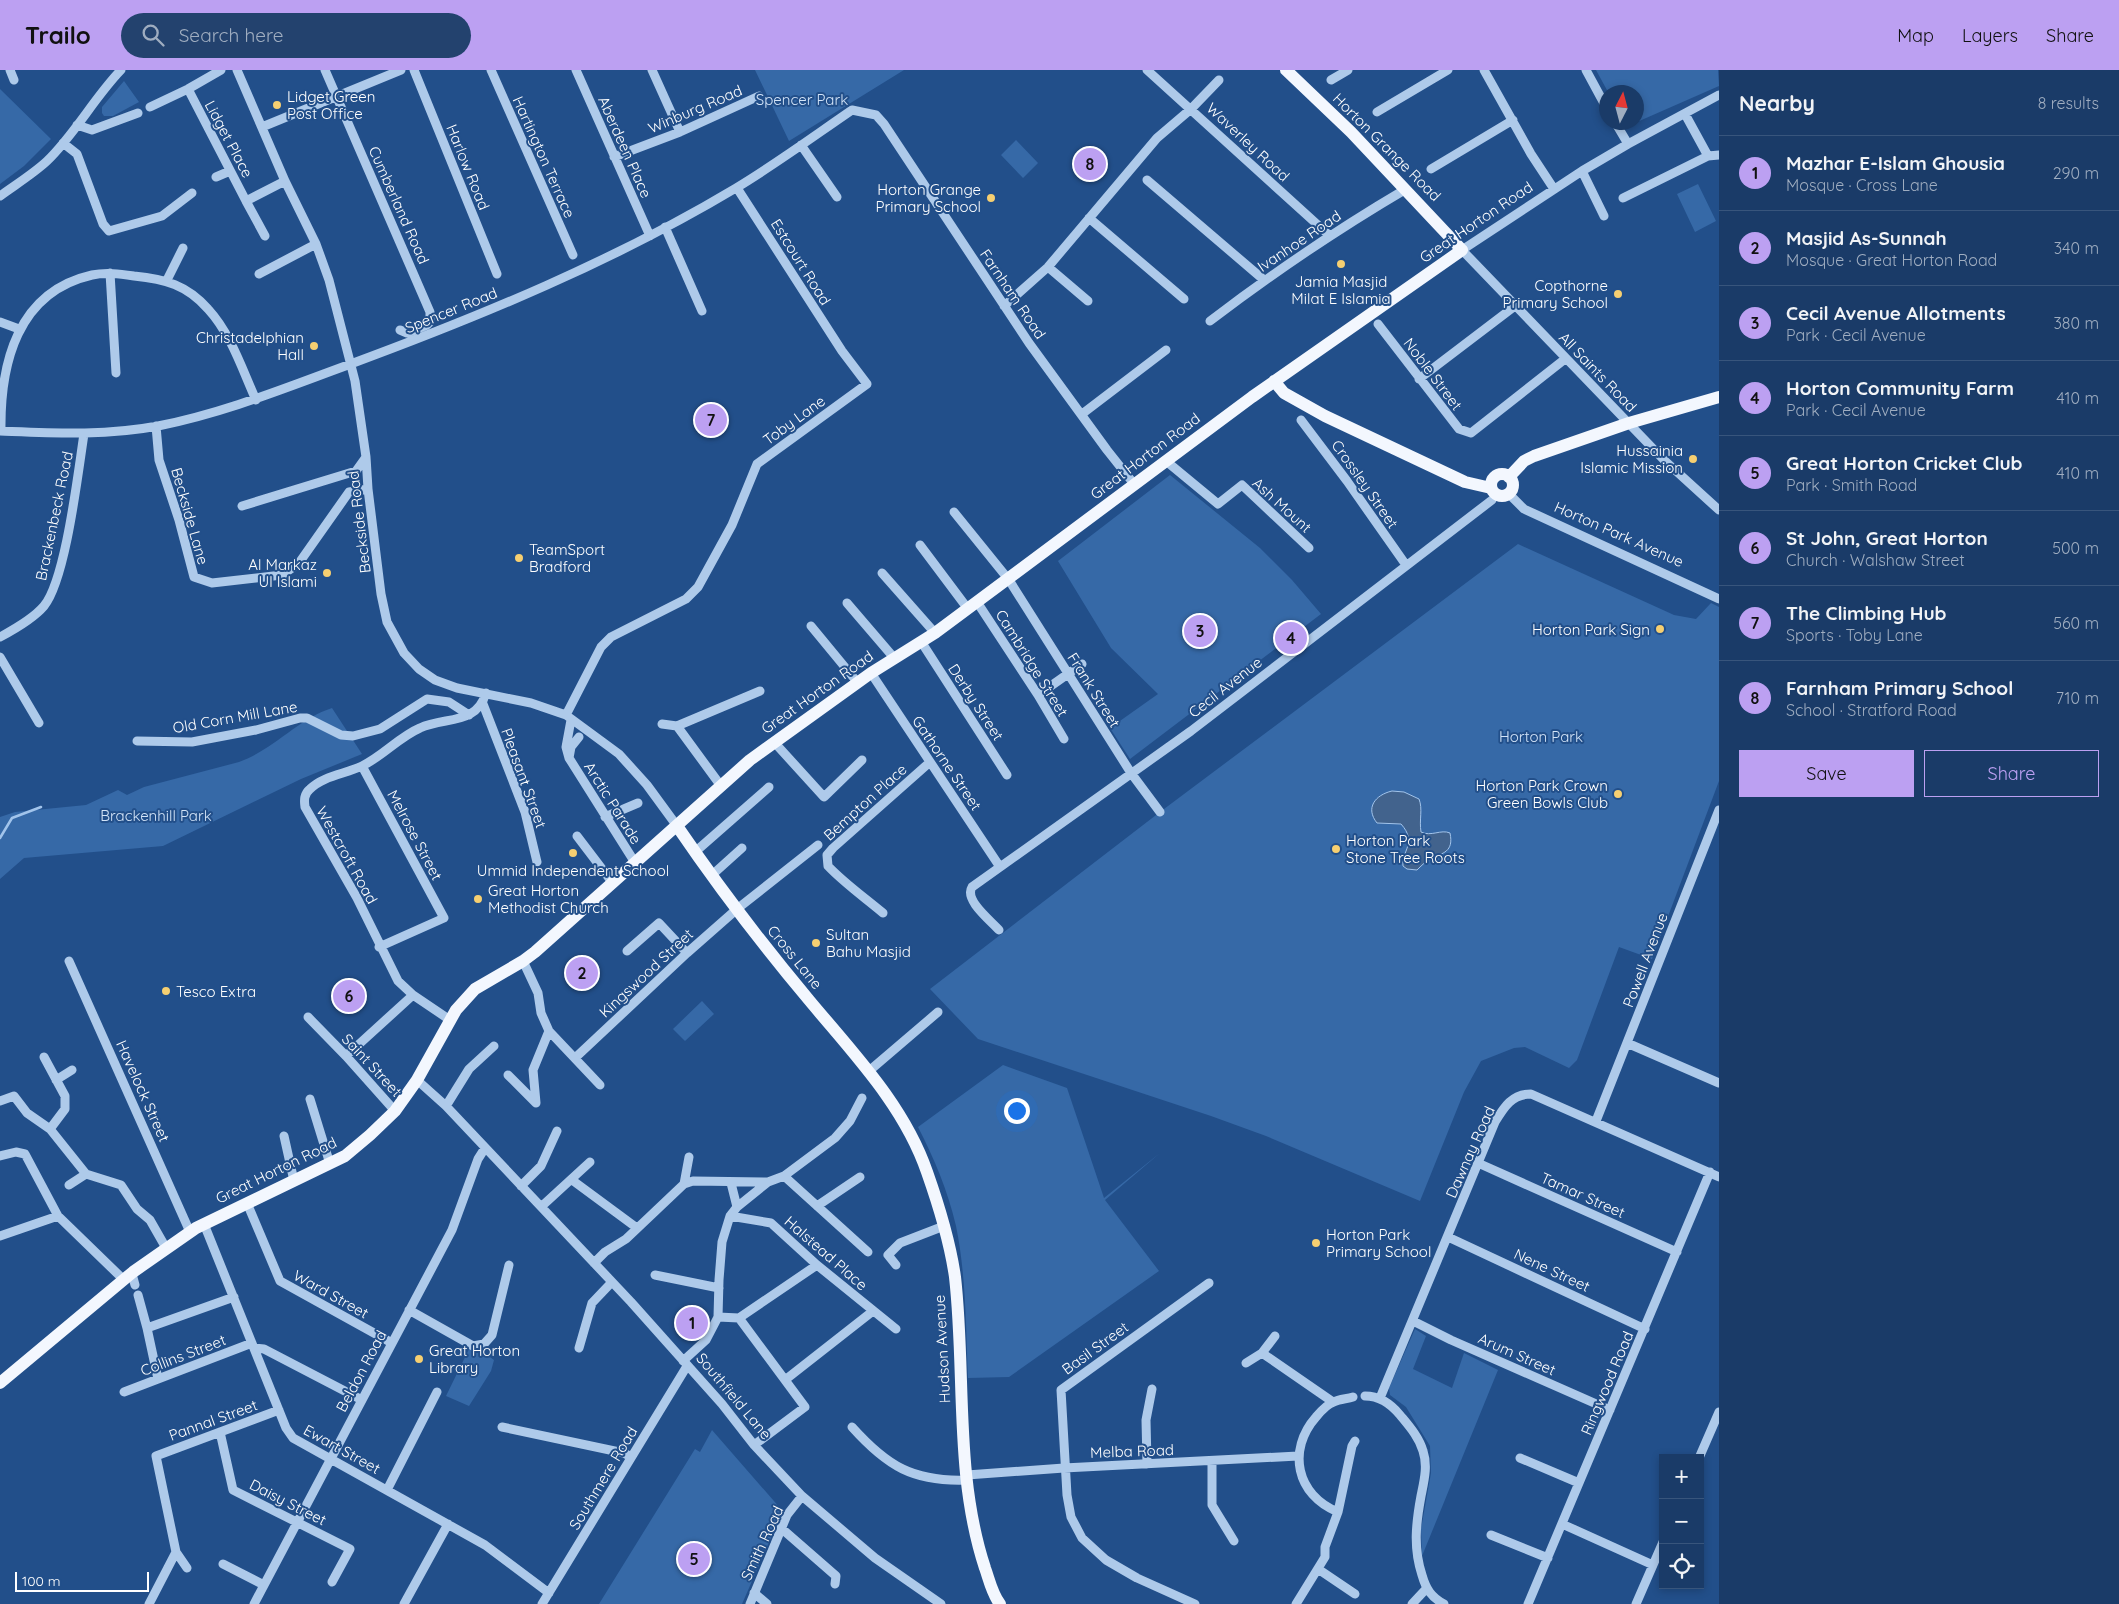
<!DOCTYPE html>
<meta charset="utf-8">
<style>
:root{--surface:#1a3b68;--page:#23426e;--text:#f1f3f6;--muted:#9fadc0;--line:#38557c;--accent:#bca0f2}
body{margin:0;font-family:Quicksand,sans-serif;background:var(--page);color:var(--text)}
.controls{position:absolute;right:15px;bottom:15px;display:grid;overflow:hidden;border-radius:0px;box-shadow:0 2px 8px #0003}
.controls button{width:45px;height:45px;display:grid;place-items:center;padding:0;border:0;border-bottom:1px solid var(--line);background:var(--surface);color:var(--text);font:25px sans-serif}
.compass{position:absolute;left:1599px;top:15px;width:45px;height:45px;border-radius:50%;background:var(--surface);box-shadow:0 2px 8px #0003;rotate:6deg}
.scale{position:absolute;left:15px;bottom:12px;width:134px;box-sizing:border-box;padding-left:5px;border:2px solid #fff;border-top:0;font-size:14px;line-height:18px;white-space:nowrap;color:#fff;-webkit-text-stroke:4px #224f8a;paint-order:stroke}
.you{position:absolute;left:1016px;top:1040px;width:18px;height:18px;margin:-12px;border:4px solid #fff;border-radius:50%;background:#1a73e8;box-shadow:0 0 0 8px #1a73e833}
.badge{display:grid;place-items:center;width:32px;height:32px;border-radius:50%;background:var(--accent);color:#111;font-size:16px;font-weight:700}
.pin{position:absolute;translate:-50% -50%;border:2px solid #fff;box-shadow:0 1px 5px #0006}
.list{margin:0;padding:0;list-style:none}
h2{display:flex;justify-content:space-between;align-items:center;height:65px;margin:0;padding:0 20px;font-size:21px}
h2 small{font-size:16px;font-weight:400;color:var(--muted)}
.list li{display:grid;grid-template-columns:32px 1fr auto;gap:15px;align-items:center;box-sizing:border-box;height:75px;padding:0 20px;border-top:1px solid var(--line)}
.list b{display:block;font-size:19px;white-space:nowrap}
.list p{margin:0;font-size:16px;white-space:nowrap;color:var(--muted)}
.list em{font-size:16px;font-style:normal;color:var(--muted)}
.actions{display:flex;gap:10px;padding:15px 20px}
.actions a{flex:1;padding:11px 0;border:1px solid var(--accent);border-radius:0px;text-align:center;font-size:18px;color:var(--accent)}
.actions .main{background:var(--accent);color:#111}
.icon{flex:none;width:28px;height:28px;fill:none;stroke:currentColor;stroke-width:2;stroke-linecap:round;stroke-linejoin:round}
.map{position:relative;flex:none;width:1719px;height:1534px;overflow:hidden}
header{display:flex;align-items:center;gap:30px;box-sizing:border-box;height:70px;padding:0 25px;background:var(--accent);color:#111}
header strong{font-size:24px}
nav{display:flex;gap:28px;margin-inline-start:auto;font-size:18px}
.search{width:350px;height:45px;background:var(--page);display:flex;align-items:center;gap:12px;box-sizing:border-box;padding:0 18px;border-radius:28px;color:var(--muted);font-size:19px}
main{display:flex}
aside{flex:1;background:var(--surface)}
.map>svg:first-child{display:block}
.green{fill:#3669a7}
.water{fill:#42638d;stroke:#a2c4eb}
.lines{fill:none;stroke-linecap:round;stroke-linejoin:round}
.stream{stroke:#a2c4eb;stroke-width:2.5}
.minor{stroke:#aecaea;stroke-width:9}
.major{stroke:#f3f7fe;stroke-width:12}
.poi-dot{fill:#f6cf71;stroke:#224f8a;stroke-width:2}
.labels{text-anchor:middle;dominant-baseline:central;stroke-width:4;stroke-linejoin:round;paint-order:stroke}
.poi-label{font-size:15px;fill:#fff;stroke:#224f8a;text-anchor:start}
.park-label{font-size:15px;fill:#d3e4f8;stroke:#224f8a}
.street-label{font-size:15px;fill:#fff;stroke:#224f8a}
</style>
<header>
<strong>Trailo</strong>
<div class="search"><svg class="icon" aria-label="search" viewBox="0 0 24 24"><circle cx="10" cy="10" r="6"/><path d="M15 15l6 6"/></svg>Search here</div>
<nav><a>Map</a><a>Layers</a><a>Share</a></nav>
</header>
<main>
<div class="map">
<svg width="1719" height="1534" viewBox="0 0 1719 1534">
<rect width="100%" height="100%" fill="#224f8a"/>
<path class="green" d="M755 0H904L789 71Z
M1596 0H1718L1719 16 1637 52 1636 22H1608Z
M124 11 139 32 113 46H104L102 43V37Z
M0 19 51 69 24 96 0 114Z
M1016 70 1038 93 1023 108 1001 85Z
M1698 114 1716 151 1695 162 1677 124Z
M1170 405 1260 478 1292 510 1321 544 1130 689 1110 658 1158 624 1111 578 1058 491Z
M1518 474 1674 545 1696 549 1711 533 1719 537V711L1652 889 1619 877 1577 990 1569 998 1525 977 1514 978 1481 991 1464 1022 1420 1131 1266 1066 1211 1046 978 969 930 919 1160 742Z
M332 638 362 684 301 709 163 776 24 788 0 809V747L15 742 86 735 118 720 127 725 144 717 239 692C273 680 298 649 332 638Z
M702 931 714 944 685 971 673 959Z
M1003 995 1067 1018 1104 1128 1160 1083 1105 1130 1159 1201 1009 1307 968 1308C966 1259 966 1204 956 1156 948 1121 934 1088 918 1057Z
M1415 1259 1426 1266 1413 1299 1452 1318 1464 1283 1498 1300 1422 1486 1421 1459 1431 1403 1430 1376 1406 1337 1390 1325 1389 1318Z
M469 1279 480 1280 494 1290 491 1301 469 1336 446 1326Z
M712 1360 780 1438 781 1445 742 1534H599L695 1379 700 1382Z"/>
<path class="water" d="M1392 721 1404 722 1419 729C1423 739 1419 750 1421 762 1431 767 1441 759 1450 763 1454 782 1443 783 1430 789 1425 792 1421 796 1417 800L1407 799 1403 796C1401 781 1418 773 1401 754L1377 753C1365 738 1375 725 1392 721Z"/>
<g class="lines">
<path class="stream" d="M0 768 12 748 41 737"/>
<path class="minor" d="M10 0 14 10
M237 0 285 111 316 174 329 210 355 311 366 387 368 419 381 524 387 552 404 583 419 599 435 610 457 618 531 633 566 645 619 684 647 715 677 756
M325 0 430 242V252L427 255 407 263 400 260
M414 0 497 204
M491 0 573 185
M576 0 650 166
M652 0 680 62
M1147 0 1330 166
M1484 0 1531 84 1554 119
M1586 0 1606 37
M1331 10 1348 0
M188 19 246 131 285 111
M1719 25 1628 74 1582 101 1462 180 1664 390 1719 440
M150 37 188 19 221 0
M1377 42 1448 0
M1615 52 1628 74
M77 55 92 60 138 43
M262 57 401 0
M63 73 77 84 103 154 109 161 162 146 192 123
M801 75 837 127
M1708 86 1719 85
M614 87 680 62 759 26
M1431 99 1513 50
M1582 101 1604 146
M216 107 230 101
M1147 110 1264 210
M0 126C15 115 33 104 47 91 75 64 94 28 121 0
M1623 128 1708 86 1685 44
M246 131 265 166
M1089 148 1184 229
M665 157 702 241
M1048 197 1088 231
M110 203 116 303
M259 204 316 174
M167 210 183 178
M1004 236 1048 197 1157 68 1191 39 1219 10
M1210 251C1273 203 1338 159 1406 119
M0 252 19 259
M1378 254 1459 359 1471 363 1565 289
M1419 309 1515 236
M1082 344 1166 280
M1301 350 1347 411 1406 495
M156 356 159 390 179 450 194 507 212 513 282 505 299 493 349 422 368 419
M0 361C53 363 105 366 158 356 224 343 285 318 348 295 481 246 614 191 736 118 776 94 814 66 852 40L876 45 884 54 1029 273 1107 380 1134 414
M1 361C0 294 17 222 92 205 106 202 120 204 134 206 165 209 187 215 208 239 231 264 242 299 256 330
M1166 391 1218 434 1242 415 1309 478
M1509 424 1524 439 1719 529
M242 436 356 401 366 387
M954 442 1009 510 1131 703 1160 742
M920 475 968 539
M882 503 935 563
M977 532 1038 625 1064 669
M847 533 895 589
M811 556 858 613
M0 567C15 559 33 549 44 536 66 509 78 402 84 364
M922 573 1007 705
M0 587 39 653
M871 603 1000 797
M1038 625 1082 594
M483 634 525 742 537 792
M566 645 601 577 611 567 686 529 698 517 732 455 757 394 867 314 842 281 737 118
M571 650 566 677 569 688 634 791
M662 654 677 656 721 716
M677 656 760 621
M137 671 192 672 256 660 300 648H307L341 665 353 666 380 659 427 629 449 632 469 645
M774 672 824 727 862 690
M569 688 571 677 579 667
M362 696 444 848 379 877
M605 747 638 733
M577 766 612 812
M695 782 769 717
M712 805 742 778
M883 843C864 827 844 813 828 796L827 785 833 778 929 693
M999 860C990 850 964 830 972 817L1191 661 1492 430
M627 881 659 853 687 883
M69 891 190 1162
M523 891 538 923 541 943 549 961 533 1000 536 1033
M308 947 346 986 395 1041
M450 950 413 925 398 911 357 828 305 737C304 730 304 724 310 719 323 706 345 704 362 696 383 686 399 667 420 658 445 646 476 656 486 623
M549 961 600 1015
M1627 973 1719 1013
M346 986 413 925
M44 987 65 1026V1039L50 1059
M575 988 687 883 737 839 818 775
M869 1001 938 942
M508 1005 536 1033
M56 1010 72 1000
M417 1010 446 1036 631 1232 722 1334 754 1375 802 1426 875 1488 941 1534
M310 1029 330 1094
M0 1031 14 1026 27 1043 50 1059 86 1104
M446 1036 469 999 494 976
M1596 1051 1719 740
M284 1066 294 1111
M0 1086 16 1082 25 1084 58 1146 124 1210
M1478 1093 1677 1182
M784 1106 868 1182
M572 1110 637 1158
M731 1113 737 1137
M684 1114 689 1087
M69 1115 86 1104 121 1115 137 1139 150 1150 166 1178
M521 1116 541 1096 557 1061
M247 1133 280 1211 392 1273
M542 1136 590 1092
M817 1136 860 1107
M730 1146 771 1153 817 1195 896 1259
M204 1154 286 1358 293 1368 485 1475 549 1523
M0 1166 58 1146
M1448 1167 1645 1259
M594 1193 605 1182 626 1169 684 1114 693 1111 768 1112
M896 1195 888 1185 900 1173 944 1156
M132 1204 135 1215
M655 1205 719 1218
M138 1225 147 1258 158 1309
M409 1240 473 1276 484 1274 492 1265 509 1195
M718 1247 739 1248 817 1195
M739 1248 805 1337 754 1375
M1413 1251 1451 1270 1610 1340
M147 1258 234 1227
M1275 1266 1262 1283 1333 1332
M254 1278 264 1279 362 1330
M579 1278 592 1233 612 1212
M683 1291 706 1270 718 1247 719 1210 722 1172 730 1146 737 1137 768 1112 784 1106 835 1068 850 1051 862 1028
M1246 1293 1262 1283
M785 1310 873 1241
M124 1322 252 1273
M1365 1326C1380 1326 1391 1334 1400 1345 1409 1356 1419 1367 1423 1381 1428 1396 1424 1411 1421 1426 1416 1453 1413 1478 1422 1505 1426 1519 1431 1527 1444 1534
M1380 1328 1495 1052C1504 1037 1512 1024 1531 1024L1719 1107
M502 1357 624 1383 631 1387
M852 1357C887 1396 913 1412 967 1410
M220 1362 233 1420 350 1479 332 1512
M1520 1388 1579 1413
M1699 1388 1719 1342
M1212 1391V1435L1234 1471
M1147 1394 1146 1350 1152 1319
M967 1405 1064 1398 1298 1386
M387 1420 437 1322
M1338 1442 1352 1376 1355 1371
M1562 1454 1653 1495
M781 1458 836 1506 835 1514
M1491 1465 1548 1488
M223 1494 264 1515
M187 1498 176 1482 156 1386 279 1340
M1318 1499 1355 1524
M754 1523 767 1534
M149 1534 176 1482
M254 1534 452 1160 478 1089 485 1078
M404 1534 448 1454
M542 1534 687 1296
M750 1534 787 1445 802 1426
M1195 1534 1137 1508 1106 1490 1082 1468 1071 1447 1067 1425 1061 1320 1209 1213
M1296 1534 1325 1487V1477L1338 1442C1296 1425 1287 1380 1316 1347 1321 1341 1327 1334 1334 1332 1339 1329 1347 1329 1353 1327
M1412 1534 1426 1519
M1528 1534 1710 1102
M1636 1534 1663 1472"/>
<path class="major" d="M1274 311 1284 323 1325 346 1465 412 1491 418
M1491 415a11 11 0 1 1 22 0a11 11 0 1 1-22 0Z
M1509 407 1524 391 1534 386 1629 353 1719 327
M677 756C718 816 762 874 809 930 853 983 904 1035 927 1102 939 1136 950 1172 955 1207 966 1304 954 1404 985 1498 989 1509 992 1524 1000 1534
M0 1313 133 1202 196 1158 345 1086 370 1065 395 1041 417 1010 456 940 475 919 523 891 535 882 750 690 871 603 935 563 1252 327 1462 180 1351 62 1286 0"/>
</g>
<g class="poi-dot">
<circle cx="277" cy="35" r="5"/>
<circle cx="991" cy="128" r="5"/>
<circle cx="1341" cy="194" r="5"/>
<circle cx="1618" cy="224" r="5"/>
<circle cx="314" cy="276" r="5"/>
<circle cx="1693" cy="389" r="5"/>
<circle cx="519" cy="488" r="5"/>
<circle cx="327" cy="503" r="5"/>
<circle cx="1660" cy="559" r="5"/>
<circle cx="1618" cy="724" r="5"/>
<circle cx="1336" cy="779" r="5"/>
<circle cx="573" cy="783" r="5"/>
<circle cx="478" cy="829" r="5"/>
<circle cx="816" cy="873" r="5"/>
<circle cx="166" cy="921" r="5"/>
<circle cx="1316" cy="1173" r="5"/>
<circle cx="419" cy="1289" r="5"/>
</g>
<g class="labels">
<g class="poi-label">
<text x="287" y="26">Lidget Green<tspan x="287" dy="17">Post Office</tspan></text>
<text x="981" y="119" text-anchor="end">Horton Grange<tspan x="981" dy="17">Primary School</tspan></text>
<text x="1341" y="211" text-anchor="middle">Jamia Masjid<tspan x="1341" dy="17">Milat E Islamia</tspan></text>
<text x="1608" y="215" text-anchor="end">Copthorne<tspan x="1608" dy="17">Primary School</tspan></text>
<text x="304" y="267" text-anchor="end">Christadelphian<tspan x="304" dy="17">Hall</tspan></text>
<text x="1683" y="380" text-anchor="end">Hussainia<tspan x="1683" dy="17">Islamic Mission</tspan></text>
<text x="529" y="479">TeamSport<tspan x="529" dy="17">Bradford</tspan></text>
<text x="317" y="494" text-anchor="end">Al Markaz<tspan x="317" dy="17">Ul Islami</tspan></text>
<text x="1650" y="559" text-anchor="end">Horton Park Sign</text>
<text x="1608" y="715" text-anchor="end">Horton Park Crown<tspan x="1608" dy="17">Green Bowls Club</tspan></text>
<text x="1346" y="770">Horton Park<tspan x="1346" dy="17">Stone Tree Roots</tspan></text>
<text x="573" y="800" text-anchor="middle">Ummid Independent School</text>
<text x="488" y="820">Great Horton<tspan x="488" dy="17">Methodist Church</tspan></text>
<text x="826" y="864">Sultan<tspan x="826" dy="17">Bahu Masjid</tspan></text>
<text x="176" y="921">Tesco Extra</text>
<text x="1326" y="1164">Horton Park<tspan x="1326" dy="17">Primary School</tspan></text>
<text x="429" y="1280">Great Horton<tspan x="429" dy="17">Library</tspan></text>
</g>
<g class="park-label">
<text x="802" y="29">Spencer Park</text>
<text x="1541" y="666">Horton Park</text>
<text x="156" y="745">Brackenhill Park</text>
</g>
<g class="street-label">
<text transform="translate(695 39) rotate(-23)">Winburg Road</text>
<text transform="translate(229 69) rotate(62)">Lidget Place</text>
<text transform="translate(1248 72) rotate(43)">Waverley Road</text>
<text transform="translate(625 77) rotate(66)">Aberdeen Place</text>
<text transform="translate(1387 77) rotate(45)">Horton Grange Road</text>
<text transform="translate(544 87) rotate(66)">Hartington Terrace</text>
<text transform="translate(468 97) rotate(68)">Harlow Road</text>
<text transform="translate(399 135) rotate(66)">Cumberland Road</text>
<text transform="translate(1476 152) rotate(-34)">Great Horton Road</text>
<text transform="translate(1299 171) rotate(-34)">Ivanhoe Road</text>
<text transform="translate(801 192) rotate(58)">Estcourt Road</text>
<text transform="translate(1013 224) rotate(56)">Farnham Road</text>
<text transform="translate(451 240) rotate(-22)">Spencer Road</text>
<text transform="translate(1598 302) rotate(46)">All Saints Road</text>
<text transform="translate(1433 304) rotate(53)">Noble Street</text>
<text transform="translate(794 350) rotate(-36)">Toby Lane</text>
<text transform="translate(1145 386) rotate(-37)">Great Horton Road</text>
<text transform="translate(1365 414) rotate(55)">Crossley Street</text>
<text transform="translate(1282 435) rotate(42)">Ash Mount</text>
<text transform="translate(54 446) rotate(-78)">Brackenbeck Road</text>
<text transform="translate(190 446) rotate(74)">Beckside Lane</text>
<text transform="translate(359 452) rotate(-97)">Beckside Road</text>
<text transform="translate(1619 464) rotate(24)">Horton Park Avenue</text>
<text transform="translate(1032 593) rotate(58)">Cambridge Street</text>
<text transform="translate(1225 617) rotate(-38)">Cecil Avenue</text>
<text transform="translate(1094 620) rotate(58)">Frank Street</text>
<text transform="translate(817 622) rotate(-35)">Great Horton Road</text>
<text transform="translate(976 632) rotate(57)">Derby Street</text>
<text transform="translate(235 647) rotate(-10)">Old Corn Mill Lane</text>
<text transform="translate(947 693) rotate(56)">Gathorne Street</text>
<text transform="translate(524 708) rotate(70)">Pleasant Street</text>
<text transform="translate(865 732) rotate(-42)">Bempton Place</text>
<text transform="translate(613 733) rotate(58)">Arctic Parade</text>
<text transform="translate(415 765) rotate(62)">Melrose Street</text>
<text transform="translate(347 785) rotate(61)">Westcroft Road</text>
<text transform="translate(795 887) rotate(51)">Cross Lane</text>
<text transform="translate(1645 890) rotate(-69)">Powell Avenue</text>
<text transform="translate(646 903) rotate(-43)">Kingswood Street</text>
<text transform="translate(372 995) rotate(47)">Saint Street</text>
<text transform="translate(143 1021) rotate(66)">Havelock Street</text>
<text transform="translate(1470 1082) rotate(-66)">Dawnay Road</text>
<text transform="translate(276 1100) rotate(-26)">Great Horton Road</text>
<text transform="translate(1583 1125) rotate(24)">Tamar Street</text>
<text transform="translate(826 1183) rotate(41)">Halstead Place</text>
<text transform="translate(1552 1200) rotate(25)">Nene Street</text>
<text transform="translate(331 1224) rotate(29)">Ward Street</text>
<text transform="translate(1095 1278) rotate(-36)">Basil Street</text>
<text transform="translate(942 1279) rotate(-93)">Hudson Avenue</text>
<text transform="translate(1517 1284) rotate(24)">Arum Street</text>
<text transform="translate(183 1285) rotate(-21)">Collins Street</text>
<text transform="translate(361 1301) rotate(-62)">Beldon Road</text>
<text transform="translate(1607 1313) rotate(-67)">Ringwood Road</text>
<text transform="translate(734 1326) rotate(50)">Southfield Lane</text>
<text transform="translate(213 1350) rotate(-20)">Pannal Street</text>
<text transform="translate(342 1379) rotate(29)">Ewart Street</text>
<text transform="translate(1132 1381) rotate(-2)">Melba Road</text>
<text transform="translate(603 1408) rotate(-59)">Southmere Road</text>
<text transform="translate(288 1432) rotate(27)">Daisy Street</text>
<text transform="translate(762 1473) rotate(-65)">Smith Road</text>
</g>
</g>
</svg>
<div class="controls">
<button>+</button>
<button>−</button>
<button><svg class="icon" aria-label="locate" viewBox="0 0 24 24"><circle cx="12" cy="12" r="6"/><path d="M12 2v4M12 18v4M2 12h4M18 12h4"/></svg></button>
</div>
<svg class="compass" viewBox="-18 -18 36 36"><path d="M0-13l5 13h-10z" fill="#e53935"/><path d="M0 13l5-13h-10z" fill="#9fadc0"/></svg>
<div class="scale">100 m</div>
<div class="you"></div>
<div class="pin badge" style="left:692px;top:1253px">1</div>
<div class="pin badge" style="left:582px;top:903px">2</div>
<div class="pin badge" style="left:1200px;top:561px">3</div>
<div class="pin badge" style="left:1291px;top:568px">4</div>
<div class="pin badge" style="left:694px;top:1489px">5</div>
<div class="pin badge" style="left:349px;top:926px">6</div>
<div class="pin badge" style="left:711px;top:350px">7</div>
<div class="pin badge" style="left:1090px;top:94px">8</div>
</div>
<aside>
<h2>Nearby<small>8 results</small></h2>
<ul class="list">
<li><span class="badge">1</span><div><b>Mazhar E-Islam Ghousia</b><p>Mosque · Cross Lane</p></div><em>290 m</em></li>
<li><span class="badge">2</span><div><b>Masjid As-Sunnah</b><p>Mosque · Great Horton Road</p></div><em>340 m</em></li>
<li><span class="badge">3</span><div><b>Cecil Avenue Allotments</b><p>Park · Cecil Avenue</p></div><em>380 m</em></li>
<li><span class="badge">4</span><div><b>Horton Community Farm</b><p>Park · Cecil Avenue</p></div><em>410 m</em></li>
<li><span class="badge">5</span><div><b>Great Horton Cricket Club</b><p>Park · Smith Road</p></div><em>410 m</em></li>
<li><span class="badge">6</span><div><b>St John, Great Horton</b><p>Church · Walshaw Street</p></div><em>500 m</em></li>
<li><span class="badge">7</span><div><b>The Climbing Hub</b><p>Sports · Toby Lane</p></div><em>560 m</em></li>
<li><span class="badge">8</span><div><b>Farnham Primary School</b><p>School · Stratford Road</p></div><em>710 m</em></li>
</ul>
<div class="actions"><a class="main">Save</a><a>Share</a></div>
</aside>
</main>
